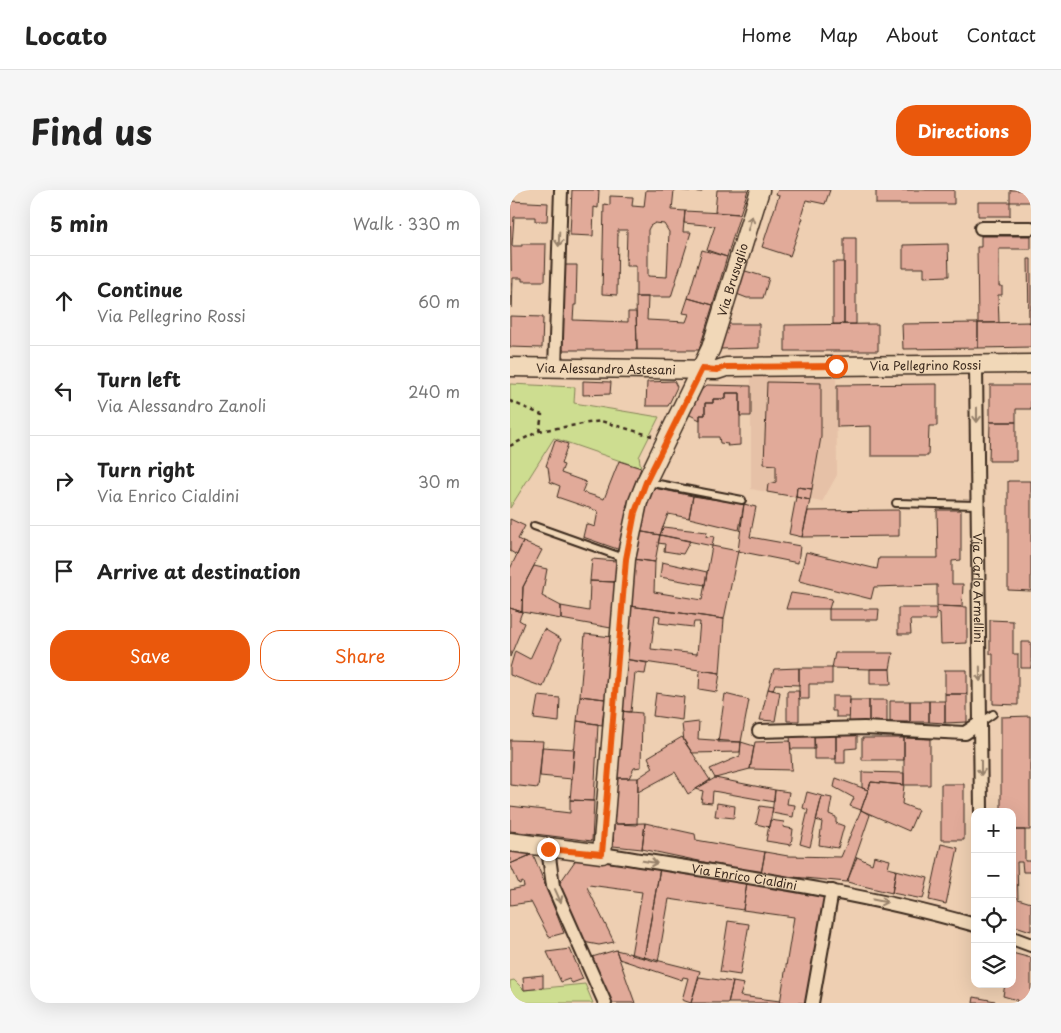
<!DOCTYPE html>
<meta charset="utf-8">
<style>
:root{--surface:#fff;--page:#f6f6f6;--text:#222;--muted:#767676;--line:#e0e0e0;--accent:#ea580c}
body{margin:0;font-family:"Playpen Sans",sans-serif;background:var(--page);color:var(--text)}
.controls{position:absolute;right:15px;bottom:15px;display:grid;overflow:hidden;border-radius:10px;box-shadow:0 5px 20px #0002}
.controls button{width:45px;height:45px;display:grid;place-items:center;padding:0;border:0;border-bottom:1px solid var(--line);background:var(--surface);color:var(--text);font:25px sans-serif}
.stop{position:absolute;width:15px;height:15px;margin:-11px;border:4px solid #ea580c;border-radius:50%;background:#fff}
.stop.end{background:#ea580c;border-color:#fff;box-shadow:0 1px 5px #0008}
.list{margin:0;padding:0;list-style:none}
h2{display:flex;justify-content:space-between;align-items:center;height:65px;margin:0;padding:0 20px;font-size:21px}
h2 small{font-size:16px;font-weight:400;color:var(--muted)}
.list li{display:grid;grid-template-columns:32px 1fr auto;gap:15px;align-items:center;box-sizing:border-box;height:90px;padding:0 20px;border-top:1px solid var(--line)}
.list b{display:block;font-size:19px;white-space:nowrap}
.list p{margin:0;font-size:16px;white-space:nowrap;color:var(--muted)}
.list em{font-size:16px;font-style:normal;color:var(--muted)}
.actions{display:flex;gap:10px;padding:15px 20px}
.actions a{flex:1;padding:11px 0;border:1px solid var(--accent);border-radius:20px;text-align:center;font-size:18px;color:var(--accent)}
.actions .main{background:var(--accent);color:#fff}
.icon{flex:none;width:28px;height:28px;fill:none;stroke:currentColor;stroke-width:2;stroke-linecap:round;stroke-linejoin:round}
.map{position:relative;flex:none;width:521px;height:813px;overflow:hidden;border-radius:20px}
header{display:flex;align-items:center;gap:30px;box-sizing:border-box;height:70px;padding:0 25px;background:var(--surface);border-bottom:1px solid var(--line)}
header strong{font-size:24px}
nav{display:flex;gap:28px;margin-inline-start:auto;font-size:18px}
.intro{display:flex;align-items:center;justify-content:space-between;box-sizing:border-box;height:120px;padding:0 30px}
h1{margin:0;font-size:35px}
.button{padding:12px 22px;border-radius:20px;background:var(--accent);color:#fff;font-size:18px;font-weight:700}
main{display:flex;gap:30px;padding:0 30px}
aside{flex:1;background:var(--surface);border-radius:20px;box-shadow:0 5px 20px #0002}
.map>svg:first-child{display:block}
.built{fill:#e6c1a7}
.green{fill:#cddd90;stroke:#848457}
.building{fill:#e1aa99;stroke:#3b2a1e;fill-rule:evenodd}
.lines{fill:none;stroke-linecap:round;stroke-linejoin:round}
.lane-casing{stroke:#3b2a1e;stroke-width:10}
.street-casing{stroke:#3b2a1e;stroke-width:16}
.secondary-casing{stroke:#3b2a1e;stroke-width:21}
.path{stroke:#3b2a1e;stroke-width:2.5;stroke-dasharray:4 4;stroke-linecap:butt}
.lane{stroke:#f1d8b8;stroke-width:6}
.street{stroke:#f1d8b8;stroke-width:12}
.secondary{stroke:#f1d8b8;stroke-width:18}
.oneway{stroke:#96816b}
.route{stroke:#ea580c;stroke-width:6}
.labels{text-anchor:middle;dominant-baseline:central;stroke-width:4.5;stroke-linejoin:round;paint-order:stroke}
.street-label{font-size:12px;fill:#3b2a1e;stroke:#f1d8b8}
</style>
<header>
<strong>Locato</strong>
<nav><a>Home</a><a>Map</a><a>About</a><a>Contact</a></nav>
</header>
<div class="intro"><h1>Find us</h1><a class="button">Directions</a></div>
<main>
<aside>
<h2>5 min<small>Walk · 330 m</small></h2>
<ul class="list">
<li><svg class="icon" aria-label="ahead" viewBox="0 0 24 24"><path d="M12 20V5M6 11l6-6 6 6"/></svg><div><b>Continue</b><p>Via Pellegrino Rossi</p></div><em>60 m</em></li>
<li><svg class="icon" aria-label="left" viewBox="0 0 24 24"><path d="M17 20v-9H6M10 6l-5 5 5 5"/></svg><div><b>Turn left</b><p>Via Alessandro Zanoli</p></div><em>240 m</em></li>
<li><svg class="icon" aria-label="right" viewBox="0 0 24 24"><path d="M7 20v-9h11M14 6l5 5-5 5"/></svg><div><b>Turn right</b><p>Via Enrico Cialdini</p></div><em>30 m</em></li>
<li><svg class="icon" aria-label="arrive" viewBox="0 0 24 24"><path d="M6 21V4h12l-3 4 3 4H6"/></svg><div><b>Arrive at destination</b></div></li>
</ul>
<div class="actions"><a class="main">Save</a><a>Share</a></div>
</aside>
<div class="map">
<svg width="521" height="813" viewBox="0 0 521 813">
<rect width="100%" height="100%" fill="#eecfb2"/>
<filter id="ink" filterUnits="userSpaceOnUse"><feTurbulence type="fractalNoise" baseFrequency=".02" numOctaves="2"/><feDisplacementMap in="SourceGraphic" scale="10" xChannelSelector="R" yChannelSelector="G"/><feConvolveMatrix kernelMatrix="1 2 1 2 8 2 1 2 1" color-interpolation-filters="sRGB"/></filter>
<g filter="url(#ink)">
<path class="built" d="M326 176 327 285 312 312 241 299V177Z"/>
<path class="green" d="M0 194 65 197 64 213 149 227 129 267 131 278 44 248 0 318Z
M4 790 14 800 75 794 83 813H0V791Z"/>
<path class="building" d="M62 0H89L88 18 84 17 83 46 60 45Z
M136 0H192V2L164 0 162 20 175 21 173 42H181L161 107H126V76H116L117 40H108L107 105 92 104 94 14 100 15V6L123 7 122 16 134 17ZM145 33 154 34 159 42 157 87 138 86V40L140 36Z
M207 0H238L230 24 205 22Z
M268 0H320L315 14 296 10 291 27 293 28 280 66 252 57 269 5 266 4Z
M366 0H444V14H366Z
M500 0H521V12H500Z
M0 11 38 13 37 31H25V27H4L2 56H12V54H36L35 91H12V88H3L2 118Z
M468 12H500V26H468Z
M175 21 230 24 217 67 197 60 205 36 174 33Z
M471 46H521V59H489V96H492V105H488L489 133H468L467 57H471Z
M334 48H346V134H334Z
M438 54 439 86 414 87V78H393V55Z
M192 60 217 67 203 115 178 108Z
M518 69H521V132L519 133Z
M323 72H334V134H323Z
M52 75H67L66 115H64L63 130 118 132V122H126L127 160H49Z
M232 80 259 88 253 108H237L224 103Z
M126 107H138L137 130 176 132 179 124 173 123 178 108 203 115 189 160H127Z
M0 126 33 127 32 158 0 157Z
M521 132V157L468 158V133Z
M468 133V158L393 159 392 134Z
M215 134H249V158L209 159Z
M368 134V161H275V135Z
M73 191 101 192 100 204 73 205Z
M164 191 167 197 158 216H136L137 192Z
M257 192 311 193V247L302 299 287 297 286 307 257 302 258 294 266 292V275L254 274Z
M427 194V236H419L418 266H361V236L327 237V195Z
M197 195 241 196V226H230V203H216V209H203V213H195V225H190V230L178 224 189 202Z
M480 195H521V219H506V232H480Z
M216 203H230V255L217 256 218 254 210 253 209 247H190V225H195V213H203V209H216Z
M480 232H506V271H479Z
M45 250 58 254 51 274 54 275 51 283 76 292 72 302 94 309 109 271 131 278 116 317H118L110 360 73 347 76 334 85 337 88 321 47 307 50 296 40 292 38 277 36 276Z
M498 291H521V401L498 400Z
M287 297 302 299 300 310 286 307Z
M144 298 183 306 179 328 158 324 150 345 127 341Z
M183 306 234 314 229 340 179 328Z
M286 307 300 310 292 347 279 344Z
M234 314 246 317 240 347 290 356 288 373 228 361Z
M389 320V346L292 347 298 321Z
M427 320H451V370L442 371V394H453L452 417 427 416V395L364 397 361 409 289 391 296 362 367 379 369 368H428Z
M0 329 15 336 8 349 13 352 7 365 0 361Z
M153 337 197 342 196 347 204 346 202 356 150 345Z
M127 341 150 345 145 372 123 369Z
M150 345 176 350 180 351 173 364 154 361 155 354 148 353Z
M13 352 32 360 13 397 12 422 0 418V379Z
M202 356 228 361 214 429 120 416 123 369 145 372 144 402 192 410Z
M82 369 106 371 105 392 80 391Z
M152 372 197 382 195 395 150 387Z
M24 376 37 379 32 406 51 416V429L12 422 13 397Z
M80 391 105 392 101 438 51 429V416L79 421Z
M281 403 322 409 319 419H276Z
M120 416 214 429 210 483 114 469ZM145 425 150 426 149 433 183 437 184 432H190L187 464 141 459Z
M427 416 457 417V453L431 454 430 423 427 422Z
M0 418 12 422 9 430 14 433 0 467Z
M388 418H426V430H400L401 444H388Z
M319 419H369L368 430H319Z
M480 430 503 431V464H508V515L483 514V464H480Z
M34 439 51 449 33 497 0 485V478L5 461 20 469Z
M75 444 102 447 95 509 70 506Z
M511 452H521V478H511Z
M325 463H383L380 479H360L322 478Z
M114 469 137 473 135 484 125 483 121 522 109 521Z
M289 478H322V494H299V509H289Z
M289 478V495L265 494 263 500 258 499 264 479Z
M360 479H380L381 494H360Z
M190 480 210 483 207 502 189 499Z
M435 480H457V504H435Z
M258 499 270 502 265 531 250 530Z
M277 501H289V531H277Z
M146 503 174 507 172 530 143 526Z
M215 504 239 510 231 552H208Z
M435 504H457V532L435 533Z
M28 506 50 508 49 532 24 529Z
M70 506 95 509 92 535 67 531Z
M322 506H340L339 527H326V521H322Z
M340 510H359V534H339Z
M359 510H377V533L359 534Z
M380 511H400V532H380Z
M400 511H419V532H400Z
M419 511H435V533L419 532Z
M109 521 132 523 131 577 124 578 119 588H105Z
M520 526V640H502V622H491V527Z
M67 531 88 534 84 611 60 610Z
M189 532 188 549 231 552 230 562 182 563 174 551 172 534Z
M326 544H347V558L335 559V573H326Z
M326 544V569H304V545Z
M304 545 305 559H281L280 546Z
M172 547 200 590 178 604 165 582 128 602V588L143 578 138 567Z
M352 548H394V570H352Z
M394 548 420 549V595H394Z
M0 550 33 551 28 598 0 595Z
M280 551 282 580 240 579 245 552Z
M231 552 244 556 240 579 205 588 200 579 230 566Z
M32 557 64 559 62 589 30 586Z
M352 582 394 583V595L361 592 358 600 352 598Z
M105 588H128L127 635 104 634Z
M205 588 265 600 264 612 203 601 202 613 191 612 193 601 186 599Z
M326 588 358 600 351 620 340 616 344 608 324 597Z
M361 592 394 595 392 614 408 620 399 641 351 620Z
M431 594H454V650H431Z
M265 600 279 602 277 614 285 615 283 627 262 623Z
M297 602 312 606 300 657 290 654 298 620 293 618Z
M312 606 322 608 319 624 326 627V633L334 636 328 658 309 655 312 632 306 630Z
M60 610 84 611 82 651 0 641V616L60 623Z
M207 613 225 616 224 628 205 626Z
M250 616 263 618 259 637 246 634Z
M351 620 360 625 337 692 251 684 255 662 278 666 331 667Z
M260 630 274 632 273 637 283 639 281 655 256 651Z
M135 633 185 644 186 650 255 662 251 684 132 659Z
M135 633 132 659 103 656 104 634Z
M502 640H515V671H521V682H513L512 672H507L508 709 521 713V741L502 735Z
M431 654 448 658 436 714 419 710Z
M0 659 23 664 0 674Z
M23 664 54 743 39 747 21 712 0 715V700L14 697 13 692 9 694 0 674Z
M364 666 380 670 378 678 386 680 382 703 337 692 347 667 362 674Z
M67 668 150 678 134 768 121 765 132 702 79 695 77 697 104 752 89 755 73 752 49 694Z
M150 678 237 692 233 720 159 709 148 772 134 768Z
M386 680 418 688 413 709 382 703Z
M237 692 315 705 297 813H270L284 727 233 720Z
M218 731 239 734 230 785 210 782Z
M60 759 73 789 62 793 59 789 51 792 37 762Z
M106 760 125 813H99L82 767Z
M106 760 190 781 181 813 172 810 178 788 173 787 172 790 109 769Z
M502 763 521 768V813H506L507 810 493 806 495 794H502Z
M33 785V798L14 800 13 787Z
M189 787 223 792 218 813H181Z
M223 792 234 794 230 806 270 811V813H218Z
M464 807 485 811V813H463Z"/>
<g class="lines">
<defs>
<path id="lane" d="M138 292 232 310
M386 313 467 315
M24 336 114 368
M470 533 483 524"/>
<g id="street">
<path d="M471 38H521"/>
<path id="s1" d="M466 176 471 622"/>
<path d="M45 178 51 0"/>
<path d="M249 541 354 538 455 543 470 533"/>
<path d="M38 659 43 696 95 813"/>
<path id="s2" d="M92 664C217 684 343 700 465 735"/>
<path d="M502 748 521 755"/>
<path d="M302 813 322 701"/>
</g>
<g id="secondary">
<path id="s3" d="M0 177 207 180 216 177 521 174"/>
<path id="s4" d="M0 652 92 664 116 369 128 312 136 292 201 158 250 0"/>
</g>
</defs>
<use href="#lane" class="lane-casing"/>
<use href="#street" class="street-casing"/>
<use href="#secondary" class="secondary-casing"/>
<path class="path" d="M0 211 32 225 29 241 0 256
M29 241 91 231 142 246"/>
<use href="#lane" class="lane"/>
<use href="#street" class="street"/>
<use href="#secondary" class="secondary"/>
</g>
<defs><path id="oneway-shaft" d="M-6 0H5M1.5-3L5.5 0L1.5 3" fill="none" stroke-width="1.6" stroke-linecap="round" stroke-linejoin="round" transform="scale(1.25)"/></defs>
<g class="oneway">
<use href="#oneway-shaft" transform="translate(240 33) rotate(-74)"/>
<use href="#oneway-shaft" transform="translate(49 49) rotate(92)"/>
<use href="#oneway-shaft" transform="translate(467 225) rotate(90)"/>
<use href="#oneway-shaft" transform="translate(470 484) rotate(89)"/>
<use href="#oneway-shaft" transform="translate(471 578) rotate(90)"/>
<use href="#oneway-shaft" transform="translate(140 672) rotate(9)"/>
<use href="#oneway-shaft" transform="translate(48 706) rotate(66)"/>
<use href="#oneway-shaft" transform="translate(370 711) rotate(11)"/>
</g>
</g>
<g class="lines" filter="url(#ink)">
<path class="route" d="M38 659 92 664 116 369 125 322 136 292 192 179 207 180 216 177 326 176"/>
</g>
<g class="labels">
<g class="street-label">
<text stroke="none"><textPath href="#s4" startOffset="689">Via Brusuglio</textPath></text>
<text stroke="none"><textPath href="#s3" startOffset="416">Via Pellegrino Rossi</textPath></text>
<text stroke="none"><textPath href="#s3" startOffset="96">Via Alessandro Astesani</textPath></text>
<text stroke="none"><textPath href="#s1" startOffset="222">Via Carlo Armellini</textPath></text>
<text stroke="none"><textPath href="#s2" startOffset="144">Via Enrico Cialdini</textPath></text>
</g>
</g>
</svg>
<div class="controls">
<button>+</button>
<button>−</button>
<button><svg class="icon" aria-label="locate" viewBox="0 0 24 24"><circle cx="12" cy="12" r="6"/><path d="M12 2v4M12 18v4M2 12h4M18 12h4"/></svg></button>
<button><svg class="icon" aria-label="layers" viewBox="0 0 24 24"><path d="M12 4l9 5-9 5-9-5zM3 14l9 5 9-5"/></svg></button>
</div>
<div class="stop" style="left:326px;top:176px"></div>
<div class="stop end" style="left:38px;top:659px"></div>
</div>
</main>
